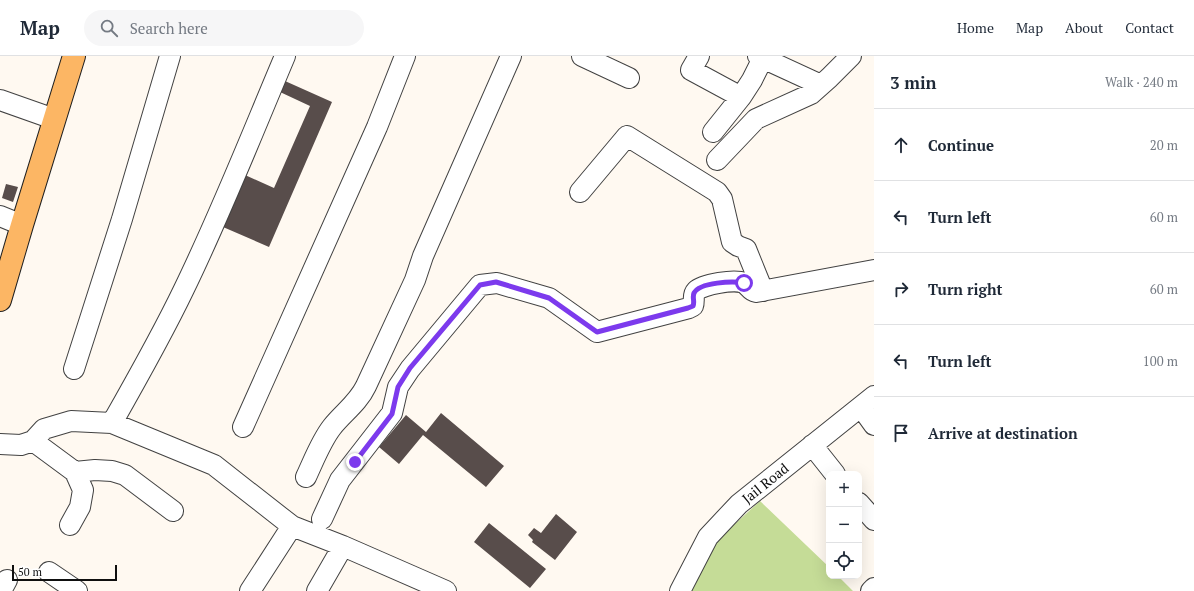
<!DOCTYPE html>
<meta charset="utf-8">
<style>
:root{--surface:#fff;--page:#f6f6f7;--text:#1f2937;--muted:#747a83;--line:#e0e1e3}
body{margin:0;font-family:"PT Serif",serif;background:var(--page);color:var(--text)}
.controls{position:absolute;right:12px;bottom:12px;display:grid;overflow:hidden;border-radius:8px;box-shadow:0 4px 16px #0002}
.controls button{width:36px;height:36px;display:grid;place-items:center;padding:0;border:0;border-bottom:1px solid var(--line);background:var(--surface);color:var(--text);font:20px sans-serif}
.scale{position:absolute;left:12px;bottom:10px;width:105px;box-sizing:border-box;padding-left:4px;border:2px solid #0f0f0f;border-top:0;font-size:11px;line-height:14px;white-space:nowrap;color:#0f0f0f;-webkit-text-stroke:3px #fff;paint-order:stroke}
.stop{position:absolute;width:12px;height:12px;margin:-9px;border:3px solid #7c3aed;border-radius:50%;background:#fff}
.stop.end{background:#7c3aed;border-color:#fff;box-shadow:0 1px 4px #0008}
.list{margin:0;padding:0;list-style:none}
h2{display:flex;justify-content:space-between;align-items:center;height:52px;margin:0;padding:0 16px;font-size:17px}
h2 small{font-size:13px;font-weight:400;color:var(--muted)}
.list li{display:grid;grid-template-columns:26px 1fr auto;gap:12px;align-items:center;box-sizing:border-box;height:72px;padding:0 16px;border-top:1px solid var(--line)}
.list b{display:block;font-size:15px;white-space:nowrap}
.list em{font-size:13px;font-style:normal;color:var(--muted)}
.icon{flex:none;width:22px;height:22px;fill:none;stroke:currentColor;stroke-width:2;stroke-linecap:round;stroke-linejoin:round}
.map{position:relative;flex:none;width:874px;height:535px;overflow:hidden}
header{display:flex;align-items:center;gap:24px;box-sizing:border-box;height:56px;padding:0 20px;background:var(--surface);border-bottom:1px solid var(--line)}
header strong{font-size:19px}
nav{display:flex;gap:22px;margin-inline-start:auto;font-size:14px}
.search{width:280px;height:36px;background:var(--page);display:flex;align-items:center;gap:10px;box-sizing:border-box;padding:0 14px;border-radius:22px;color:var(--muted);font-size:15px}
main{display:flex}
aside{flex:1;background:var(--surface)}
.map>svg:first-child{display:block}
.forest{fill:#c5dc97}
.building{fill:#584d4b}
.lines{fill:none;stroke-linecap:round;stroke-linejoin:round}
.minor-casing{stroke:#424242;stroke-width:22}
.major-casing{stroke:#202020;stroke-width:24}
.minor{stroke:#fff;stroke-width:20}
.major{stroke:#fcb664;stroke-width:22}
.route{stroke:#7c3aed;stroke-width:5}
.labels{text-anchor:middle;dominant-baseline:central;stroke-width:4;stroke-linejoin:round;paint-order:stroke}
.street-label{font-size:14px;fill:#0f0f0f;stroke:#fff}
</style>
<header>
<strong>Map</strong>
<div class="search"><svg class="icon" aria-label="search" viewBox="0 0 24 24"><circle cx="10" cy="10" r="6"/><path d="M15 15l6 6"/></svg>Search here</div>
<nav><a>Home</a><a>Map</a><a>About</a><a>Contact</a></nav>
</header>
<main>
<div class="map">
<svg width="874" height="535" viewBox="0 0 874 535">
<rect width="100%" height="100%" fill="#fff9f1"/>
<path class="forest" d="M760 445 829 511V520H838L853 535H690L713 488Z"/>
<path class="building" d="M285 25 332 46 269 191 223 171 245 119 274 132 310 50 280 36Z
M6 128 18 131 13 146 2 142Z
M441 357 504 410 486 431 423 379 399 408 379 391 406 359 426 376Z
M556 458 577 476 555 504 532 486 533 484 528 479 534 472 541 477Z
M489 467 546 513 530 532 474 486Z"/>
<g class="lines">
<defs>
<path id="minor" d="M582 0 629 22
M699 0 691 14 741 41 713 76
M758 0 821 29
M741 41 752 24 763 2
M0 44 54 63
M717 104 756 63 811 38 829 22 851 0
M580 136 627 80 717 136 722 143 732 186 738 190 746 193 763 235
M0 160 22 169
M74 313 122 163 170 0
M861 351 874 369
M112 367C137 323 162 279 184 233 221 157 252 78 285 0
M243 371 377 71 405 0
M33 385 75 416 95 414 112 415 125 419 173 455
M0 388 21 389 33 385 44 373 71 365 112 367 214 409 292 470 343 490 446 535
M812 389 835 418
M306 421C314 404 321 385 332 371 343 357 358 347 366 330L415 224 423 200 511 0
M859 447 874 464
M322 463 340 424 392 357 398 331 410 313 480 229 497 227 549 242 597 276 689 252 693 250C695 245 692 239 696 235 703 228 735 223 744 227 749 230 750 235 756 236L874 214
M70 469 80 451 83 434 75 416
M49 516 77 535
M1 535 7 524
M250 535 292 470
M317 535 343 490
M680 535 708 481 739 448 874 340
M871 535 874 532"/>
<path id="major" d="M0 244 22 169 74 0"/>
</defs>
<use href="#minor" class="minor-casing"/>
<use href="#major" class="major-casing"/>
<use href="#minor" class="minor"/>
<use href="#major" class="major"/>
</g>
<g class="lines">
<path class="route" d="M355 406 392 358 398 331 410 312 480 229 496 226 549 242 597 276 688 252 693 250C695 245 692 242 694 237 700 226 733 225 744 227"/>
</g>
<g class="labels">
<g class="street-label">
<text transform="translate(765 427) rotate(-39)">Jail Road</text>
</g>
</g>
</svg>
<div class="controls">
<button>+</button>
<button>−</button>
<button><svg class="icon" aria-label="locate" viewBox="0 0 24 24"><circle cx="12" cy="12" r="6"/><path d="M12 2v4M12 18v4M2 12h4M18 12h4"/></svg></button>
</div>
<div class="scale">50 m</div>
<div class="stop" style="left:744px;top:227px"></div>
<div class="stop end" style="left:355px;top:406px"></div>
</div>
<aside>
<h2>3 min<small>Walk · 240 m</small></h2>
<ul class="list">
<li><svg class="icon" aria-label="ahead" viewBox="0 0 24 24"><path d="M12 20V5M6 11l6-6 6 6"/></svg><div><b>Continue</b></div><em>20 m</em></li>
<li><svg class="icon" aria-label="left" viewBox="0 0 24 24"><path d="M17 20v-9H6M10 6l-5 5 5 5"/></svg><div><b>Turn left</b></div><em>60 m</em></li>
<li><svg class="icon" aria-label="right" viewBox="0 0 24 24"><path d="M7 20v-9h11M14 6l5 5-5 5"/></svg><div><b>Turn right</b></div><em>60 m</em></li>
<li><svg class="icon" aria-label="left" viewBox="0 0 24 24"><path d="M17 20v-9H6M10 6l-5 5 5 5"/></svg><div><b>Turn left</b></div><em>100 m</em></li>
<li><svg class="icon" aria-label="arrive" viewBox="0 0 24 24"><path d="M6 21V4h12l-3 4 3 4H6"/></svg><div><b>Arrive at destination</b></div></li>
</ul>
</aside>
</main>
